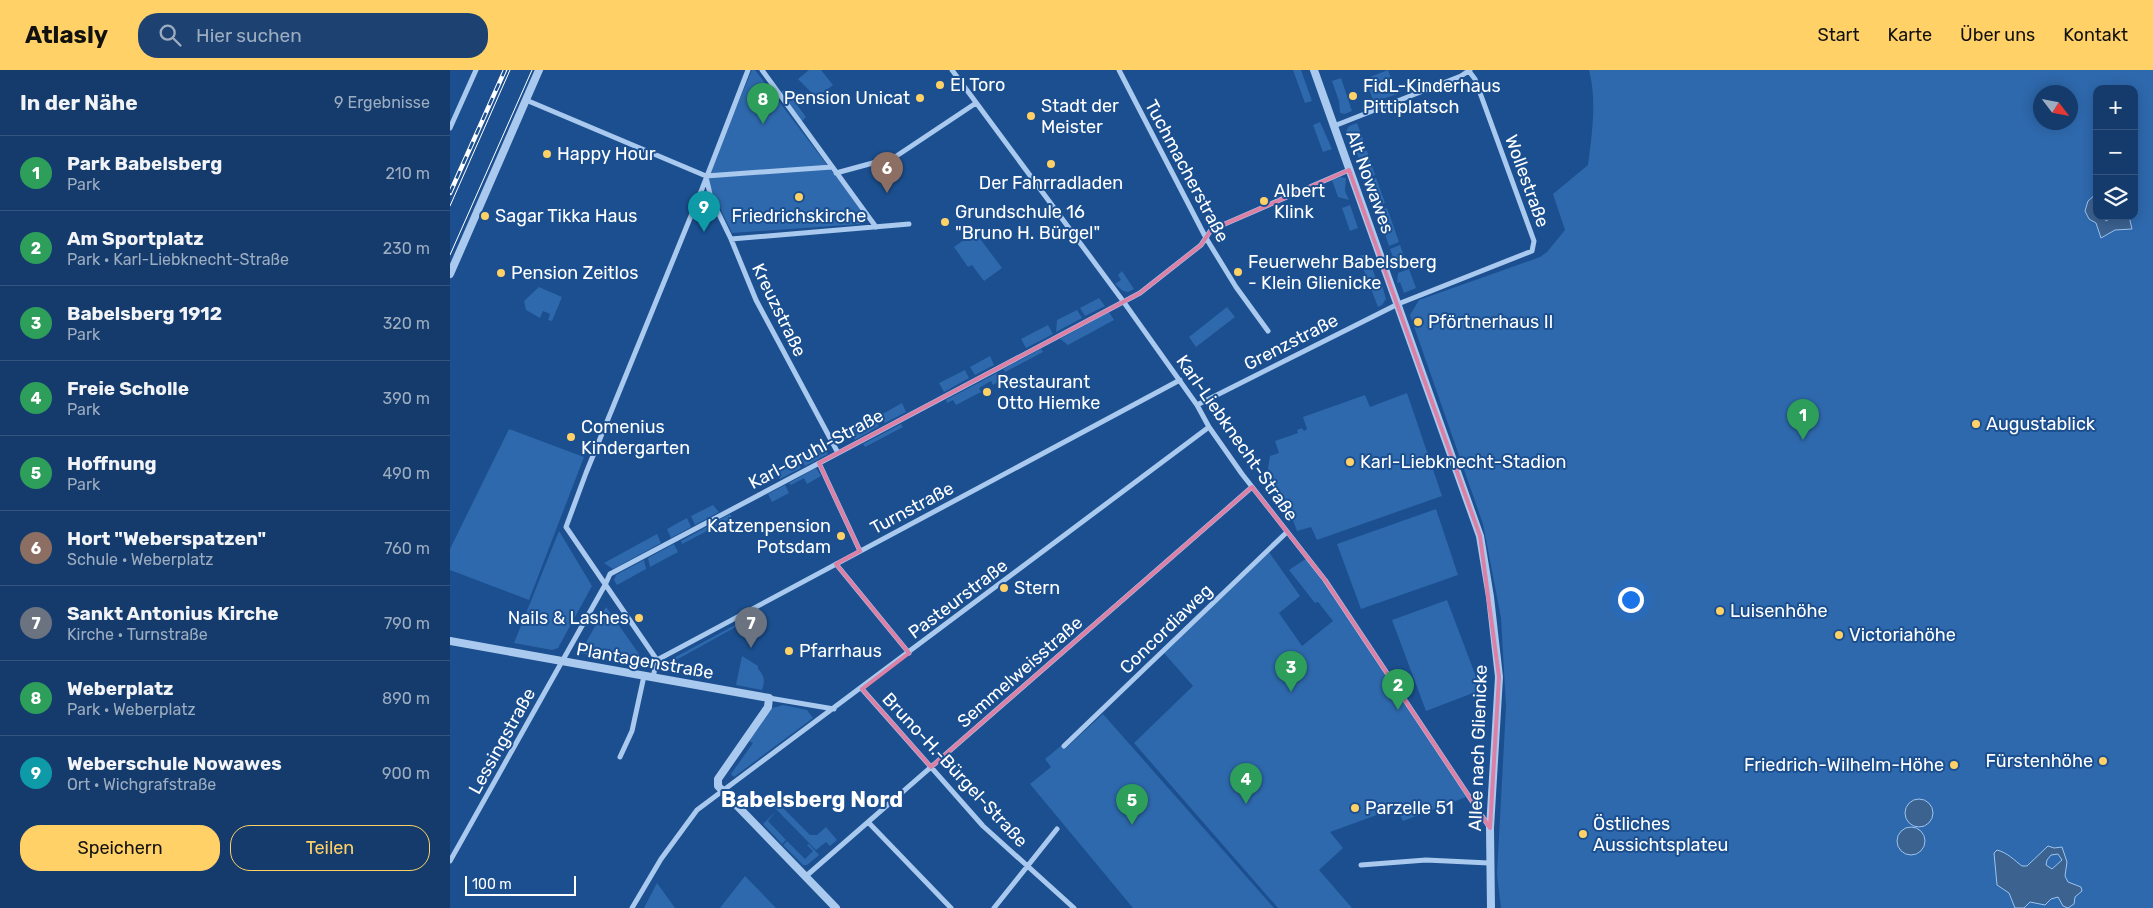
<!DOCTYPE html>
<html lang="de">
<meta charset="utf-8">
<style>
:root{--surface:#143b6b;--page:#1d4271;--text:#f1f3f6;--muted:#9dadc1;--line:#33557e;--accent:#ffd166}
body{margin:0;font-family:Rubik,sans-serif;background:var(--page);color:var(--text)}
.controls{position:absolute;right:15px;top:15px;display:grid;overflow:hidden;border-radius:10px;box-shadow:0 2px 12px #0003}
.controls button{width:45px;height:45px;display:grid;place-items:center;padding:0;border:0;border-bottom:1px solid var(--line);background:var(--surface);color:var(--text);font:25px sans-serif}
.compass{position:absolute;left:1583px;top:15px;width:45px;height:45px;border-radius:50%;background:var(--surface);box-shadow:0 2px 12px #0003;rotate:122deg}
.scale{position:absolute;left:15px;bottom:12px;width:111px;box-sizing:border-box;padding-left:5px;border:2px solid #fff;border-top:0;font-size:14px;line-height:18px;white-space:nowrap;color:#fff;-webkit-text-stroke:4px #1b4f8f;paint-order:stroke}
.you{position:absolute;left:1180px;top:529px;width:18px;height:18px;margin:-12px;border:4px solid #fff;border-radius:50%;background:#1a73e8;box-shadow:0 0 0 8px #1a73e833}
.badge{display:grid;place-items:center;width:32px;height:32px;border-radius:50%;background:var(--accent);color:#fff;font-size:16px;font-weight:700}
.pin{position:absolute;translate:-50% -41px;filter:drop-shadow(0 1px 2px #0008)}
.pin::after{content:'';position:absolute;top:26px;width:18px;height:15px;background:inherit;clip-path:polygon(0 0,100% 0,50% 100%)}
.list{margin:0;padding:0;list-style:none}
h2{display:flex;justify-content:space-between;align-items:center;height:65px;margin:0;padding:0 20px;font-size:21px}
h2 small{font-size:16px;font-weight:400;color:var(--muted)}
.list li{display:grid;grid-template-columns:32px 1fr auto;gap:15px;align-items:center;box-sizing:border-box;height:75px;padding:0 20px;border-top:1px solid var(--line)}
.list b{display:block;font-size:19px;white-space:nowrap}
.list p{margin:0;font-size:16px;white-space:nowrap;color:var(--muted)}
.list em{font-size:16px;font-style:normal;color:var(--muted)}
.actions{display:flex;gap:10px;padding:15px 20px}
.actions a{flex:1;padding:11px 0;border:1px solid var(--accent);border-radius:20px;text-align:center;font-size:18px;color:var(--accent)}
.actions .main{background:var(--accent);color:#111}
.icon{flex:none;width:28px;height:28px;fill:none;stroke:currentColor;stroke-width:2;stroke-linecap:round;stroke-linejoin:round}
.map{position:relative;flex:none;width:1703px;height:838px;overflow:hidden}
header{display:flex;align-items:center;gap:30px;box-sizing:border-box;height:70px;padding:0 25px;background:var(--accent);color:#111}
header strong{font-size:24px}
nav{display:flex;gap:28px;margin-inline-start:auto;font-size:18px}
.search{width:350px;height:45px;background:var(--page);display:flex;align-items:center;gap:12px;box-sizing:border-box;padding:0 18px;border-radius:20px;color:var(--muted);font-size:19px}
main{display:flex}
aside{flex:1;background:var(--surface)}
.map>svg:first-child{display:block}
.green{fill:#2e69ad;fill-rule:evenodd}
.water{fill:#3c6290;stroke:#9cc4f0;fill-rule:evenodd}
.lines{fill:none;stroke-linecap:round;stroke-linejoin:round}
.minor{stroke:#a9c9ee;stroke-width:5}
.tertiary{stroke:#a9c9ee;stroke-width:8}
.tram{stroke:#fff;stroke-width:1}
.rail-casing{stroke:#fff;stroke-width:4.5}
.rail{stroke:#1b4f8f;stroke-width:2.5;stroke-dasharray:8;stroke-linecap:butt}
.marked{fill:none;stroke:#dd80a5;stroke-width:4;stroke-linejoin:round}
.poi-dot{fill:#ffd166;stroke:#1b4f8f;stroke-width:2}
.labels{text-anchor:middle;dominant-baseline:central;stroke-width:4;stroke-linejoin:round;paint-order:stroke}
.poi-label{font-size:18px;fill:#fff;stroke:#1b4f8f;text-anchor:start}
.street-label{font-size:18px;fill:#fff;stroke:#1b4f8f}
.district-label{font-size:22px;font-weight:bold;fill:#fff;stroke:#1b4f8f}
</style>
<header>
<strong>Atlasly</strong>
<div class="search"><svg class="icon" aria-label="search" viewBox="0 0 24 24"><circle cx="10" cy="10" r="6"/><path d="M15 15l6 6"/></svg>Hier suchen</div>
<nav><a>Start</a><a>Karte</a><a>Über uns</a><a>Kontakt</a></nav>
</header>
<main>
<aside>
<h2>In der Nähe<small>9 Ergebnisse</small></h2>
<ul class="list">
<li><span class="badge" style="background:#2e9e5b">1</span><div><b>Park Babelsberg</b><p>Park</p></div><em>210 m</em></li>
<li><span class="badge" style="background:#2e9e5b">2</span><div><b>Am Sportplatz</b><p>Park · Karl-Liebknecht-Straße</p></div><em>230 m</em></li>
<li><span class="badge" style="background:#2e9e5b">3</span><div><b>Babelsberg 1912</b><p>Park</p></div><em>320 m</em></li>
<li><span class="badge" style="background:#2e9e5b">4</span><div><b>Freie Scholle</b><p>Park</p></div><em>390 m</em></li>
<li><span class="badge" style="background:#2e9e5b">5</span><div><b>Hoffnung</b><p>Park</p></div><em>490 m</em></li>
<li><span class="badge" style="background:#8d6e63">6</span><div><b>Hort &quot;Weberspatzen&quot;</b><p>Schule · Weberplatz</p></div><em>760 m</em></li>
<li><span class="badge" style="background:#6b7280">7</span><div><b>Sankt Antonius Kirche</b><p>Kirche · Turnstraße</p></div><em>790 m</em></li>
<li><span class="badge" style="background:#2e9e5b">8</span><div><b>Weberplatz</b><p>Park · Weberplatz</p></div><em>890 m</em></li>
<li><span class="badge" style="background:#0f9aa8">9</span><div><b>Weberschule Nowawes</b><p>Ort · Wichgrafstraße</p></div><em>900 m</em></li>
</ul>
<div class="actions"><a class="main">Speichern</a><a>Teilen</a></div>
</aside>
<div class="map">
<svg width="1703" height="838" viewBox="0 0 1703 838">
<rect width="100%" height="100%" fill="#1b4f8f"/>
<path class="green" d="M302 0H305L413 142V149L410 154 282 163 256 109Z
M359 0H371L383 15 371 24H363L348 9Z
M843 0H851L862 31 855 33Z
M938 0 947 24 924 32 915 9Z
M1139 0H1703V838H1051L1047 804 1056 636 1051 548 1033 454 960 245 969 230 1090 187 1097 182 1115 160 1103 124 1138 95C1142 65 1147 29 1139 0ZM1647 19H1684V146H1647ZM1590 22H1620V52H1590Z
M891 8 902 41 895 44 890 43 889 31 882 11Z
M335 19 356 47 352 51 331 22Z
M870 52 882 79 873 82 863 55Z
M907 53 914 72 909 75 902 74 896 61 899 56Z
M906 81H917L925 105 916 108Z
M891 107 896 108 895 121 899 130 888 127 882 110Z
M926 108 935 133 925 136 917 112Z
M900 135 908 158 900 161 892 138Z
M937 138 949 172 939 176 927 141Z
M525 162 552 198 534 211 522 195 518 197 504 177Z
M950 175 957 195 947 198 940 179Z
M917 184 925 206 929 211 919 215 909 186Z
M959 199 966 218 954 223 950 212 947 213 948 203Z
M672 201 684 219 678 222 673 221 665 214 671 210 668 205Z
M932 215 936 229 932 235 928 237 921 219Z
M89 217 112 227 102 251 98 250 100 244 93 241 90 248 76 240 74 231Z
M649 228 655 236 635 246 630 238Z
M777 237 785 247 746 277 739 267Z
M627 240 632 248 606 262 607 250Z
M659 242 664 250 618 275 610 269Z
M598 255 603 264 576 278 571 269Z
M591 279 593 282 555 302 553 299Z
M540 286 544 295 525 305 520 297Z
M515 300 519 308 494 322 489 313Z
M547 303 551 310 543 315 541 311 529 318 531 322 506 335 503 330 497 333 496 330Z
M957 323 992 426 867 470 861 457 847 461 841 445 833 434 836 432 835 428 830 431 823 420 824 415 818 398 820 386 829 383 825 371 848 363 847 360 852 358 854 361 857 359 853 347 915 325 920 337Z
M452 333 456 342 435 353 429 346Z
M425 348 429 356 405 370 403 366 393 371 388 367Z
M451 354 453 357 415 377 413 374Z
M59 359 134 387 79 530 0 500V479Z
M373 375 378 384 355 396 350 388Z
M347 390 351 398 330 409 326 401Z
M366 398 371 406 357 414 354 408 341 415 339 413Z
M335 415 339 423 322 432 318 424Z
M263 435 269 442 245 455 241 446Z
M986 439 1008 505 911 539 887 474Z
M280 444 282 448 232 474 231 471Z
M237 448 241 457 221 468 217 459Z
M109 461 142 516 108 578 102 580 64 573Z
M207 464 211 473 163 499 154 493Z
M224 474 228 482 200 497 198 488Z
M819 482 850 526 829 543 852 576 883 551 868 532 865 533 839 500 857 488 1016 727 953 751 946 738 880 762 893 778 869 800 902 838H828L684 673 743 616 714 583Z
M194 490 196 499 167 515 164 510 166 505Z
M997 530 1031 620 976 641 942 550Z
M156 537 194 591 191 594 130 583Z
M289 553 291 554 219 594 218 591Z
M292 586 308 596V599C315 606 315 611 312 620L286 615Z
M333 635 357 640 363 648 284 707 281 704 303 673 299 671 322 638Z
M653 644 824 838H683L580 714 601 697 595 689 612 675 615 679Z
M326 731 360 765H367L376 757 387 770 380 776 376 772 366 780 322 735Z
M326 741 318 751 336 770 332 774 313 754Z
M337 771 355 789 363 781 357 775 359 774 369 785 357 795H353L333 775Z
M295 806 326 838H270Z
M207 813 225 838H194Z"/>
<path class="water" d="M1647 123V146H1655L1656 151 1664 146H1679L1682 159 1665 160 1651 168 1646 153 1639 149 1635 141 1638 131Z
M1455 743a14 14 0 1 1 28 0a14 14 0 1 1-28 0Z
M1447 771a14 14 0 1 1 28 0a14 14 0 1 1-28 0Z
M1598 776 1604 778 1612 777 1617 792 1615 806 1618 812 1631 817 1632 821 1625 827 1624 834 1618 838 1613 836 1608 827 1601 829 1595 835 1580 832 1574 838H1565L1559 823 1547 815 1544 783 1547 780C1558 783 1564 790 1572 796H1577ZM1601 785 1608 784 1612 790 1602 799 1596 795 1597 790Z"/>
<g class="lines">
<path class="minor" d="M312 0 426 157
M502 0 673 231 747 335 759 357 792 404 875 510 1040 758
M669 0 756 168 786 217 818 261
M76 30 256 106 382 97
M884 56 1011 6 1020 0
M0 58 26 0
M386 103 445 87 526 33
M256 107 261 128 281 169 306 230 388 383
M281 169 459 154
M747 335 948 234 1082 181 1084 171 1025 9 1018 0
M369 393 410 481
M386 494 459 583
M207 590 730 310
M203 607 207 590 116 457 136 403 252 119 298 0
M412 619 533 756 624 838
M319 628 384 639
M614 676 837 462
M170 687 182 661 194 606
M418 752 501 838
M0 791 155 515 160 504 690 223 751 175 761 160 899 100
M911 795 976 790 1039 793
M355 807 802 417
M182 838 211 789 247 740 759 357
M544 838 607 759"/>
<path class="tertiary" d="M864 0 1030 466 1040 527 1049 607 1040 758 1041 838
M0 204 89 0
M0 571 319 628 318 637 268 709V716L386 838"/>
<path class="tram" d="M0 136 60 0
M0 185 82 0"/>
<defs>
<path id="rail" d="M0 123 55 0"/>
</defs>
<use href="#rail" class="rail-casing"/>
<use href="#rail" class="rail"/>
</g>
<path class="marked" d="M899 100 1030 466 1049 607 1040 758 875 510 802 417 481 697 412 619 459 583 386 494 410 481 369 393 690 223 751 175 761 160Z"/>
<g class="poi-dot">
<circle cx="490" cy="15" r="5"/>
<circle cx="903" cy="26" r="5"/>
<circle cx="470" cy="28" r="5"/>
<circle cx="581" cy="46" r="5"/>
<circle cx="97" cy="84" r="5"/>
<circle cx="601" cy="94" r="5"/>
<circle cx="349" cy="127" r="5"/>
<circle cx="814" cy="131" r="5"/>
<circle cx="35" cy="146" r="5"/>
<circle cx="495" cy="152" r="5"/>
<circle cx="788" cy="202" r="5"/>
<circle cx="51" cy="203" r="5"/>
<circle cx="968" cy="252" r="5"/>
<circle cx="537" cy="322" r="5"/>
<circle cx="1526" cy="354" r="5"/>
<circle cx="121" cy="367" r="5"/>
<circle cx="900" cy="392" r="5"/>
<circle cx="391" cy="466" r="5"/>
<circle cx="554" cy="518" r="5"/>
<circle cx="1270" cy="541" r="5"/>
<circle cx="189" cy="548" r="5"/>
<circle cx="1389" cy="565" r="5"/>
<circle cx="339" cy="581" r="5"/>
<circle cx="1653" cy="691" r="5"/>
<circle cx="1504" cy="695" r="5"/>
<circle cx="905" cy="738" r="5"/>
<circle cx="1133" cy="764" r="5"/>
</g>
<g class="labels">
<g class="poi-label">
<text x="500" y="15">El Toro</text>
<text x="913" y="16">FidL-Kinderhaus<tspan x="913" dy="21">Pittiplatsch</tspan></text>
<text x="460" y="28" text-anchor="end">Pension Unicat</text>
<text x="591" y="36">Stadt der<tspan x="591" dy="21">Meister</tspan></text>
<text x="107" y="84">Happy Hour</text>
<text x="601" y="113" text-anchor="middle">Der Fahrradladen</text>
<text x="824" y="121">Albert<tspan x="824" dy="21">Klink</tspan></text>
<text x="505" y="142">Grundschule 16<tspan x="505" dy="21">"Bruno H. Bürgel"</tspan></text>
<text x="45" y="146">Sagar Tikka Haus</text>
<text x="349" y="146" text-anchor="middle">Friedrichskirche</text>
<text x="798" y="192">Feuerwehr Babelsberg<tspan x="798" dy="21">- Klein Glienicke</tspan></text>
<text x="61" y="203">Pension Zeitlos</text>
<text x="978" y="252">Pförtnerhaus II</text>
<text x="547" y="312">Restaurant<tspan x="547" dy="21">Otto Hiemke</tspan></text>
<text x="1536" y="354">Augustablick</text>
<text x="131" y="357">Comenius<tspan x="131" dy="21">Kindergarten</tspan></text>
<text x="910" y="392">Karl-Liebknecht-Stadion</text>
<text x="381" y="456" text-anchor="end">Katzenpension<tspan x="381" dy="21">Potsdam</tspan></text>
<text x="564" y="518">Stern</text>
<text x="1280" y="541">Luisenhöhe</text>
<text x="179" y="548" text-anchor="end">Nails &amp; Lashes</text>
<text x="1399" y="565">Victoriahöhe</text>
<text x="349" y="581">Pfarrhaus</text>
<text x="1643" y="691" text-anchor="end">Fürstenhöhe</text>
<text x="1494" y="695" text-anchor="end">Friedrich-Wilhelm-Höhe</text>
<text x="915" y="738">Parzelle 51</text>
<text x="1143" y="754">Östliches<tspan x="1143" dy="21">Aussichtsplateu</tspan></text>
</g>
<g class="street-label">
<text transform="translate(737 101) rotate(62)">Tuchmacherstraße</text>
<text transform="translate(1077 111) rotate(70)">Wollestraße</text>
<text transform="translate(920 112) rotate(70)">Alt Nowawes</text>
<text transform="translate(329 240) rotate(64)">Kreuzstraße</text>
<text transform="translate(841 272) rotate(-27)">Grenzstraße</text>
<text transform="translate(787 368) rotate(55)">Karl-Liebknecht-Straße</text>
<text transform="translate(366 379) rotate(-28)">Karl-Gruhl-Straße</text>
<text transform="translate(462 438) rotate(-28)">Turnstraße</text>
<text transform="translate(508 529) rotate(-37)">Pasteurstraße</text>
<text transform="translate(716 559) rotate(-44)">Concordiaweg</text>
<text transform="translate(195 591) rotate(10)">Plantagenstraße</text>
<text transform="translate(570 602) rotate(-41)">Semmelweisstraße</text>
<text transform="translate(52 671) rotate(-61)">Lessingstraße</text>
<text transform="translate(1028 678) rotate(-88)">Allee nach Glienicke</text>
<text transform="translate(505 700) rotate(47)">Bruno-H.-Bürgel-Straße</text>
</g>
<g class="district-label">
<text x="362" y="729">Babelsberg Nord</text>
</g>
</g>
</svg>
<div class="controls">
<button>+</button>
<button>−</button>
<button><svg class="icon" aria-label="layers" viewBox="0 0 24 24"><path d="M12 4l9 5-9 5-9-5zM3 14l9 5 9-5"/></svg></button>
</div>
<svg class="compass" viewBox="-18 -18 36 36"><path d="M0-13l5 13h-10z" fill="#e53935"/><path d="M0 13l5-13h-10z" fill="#9dadc1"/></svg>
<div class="scale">100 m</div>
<div class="you"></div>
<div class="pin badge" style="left:1353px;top:370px;background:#2e9e5b">1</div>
<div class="pin badge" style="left:948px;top:640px;background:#2e9e5b">2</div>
<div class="pin badge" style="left:841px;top:622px;background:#2e9e5b">3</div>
<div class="pin badge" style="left:796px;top:734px;background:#2e9e5b">4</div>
<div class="pin badge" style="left:682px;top:755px;background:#2e9e5b">5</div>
<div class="pin badge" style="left:437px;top:123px;background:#8d6e63">6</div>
<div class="pin badge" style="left:301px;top:578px;background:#6b7280">7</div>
<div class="pin badge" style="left:313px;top:54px;background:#2e9e5b">8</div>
<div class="pin badge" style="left:254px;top:162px;background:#0f9aa8">9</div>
</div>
</main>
